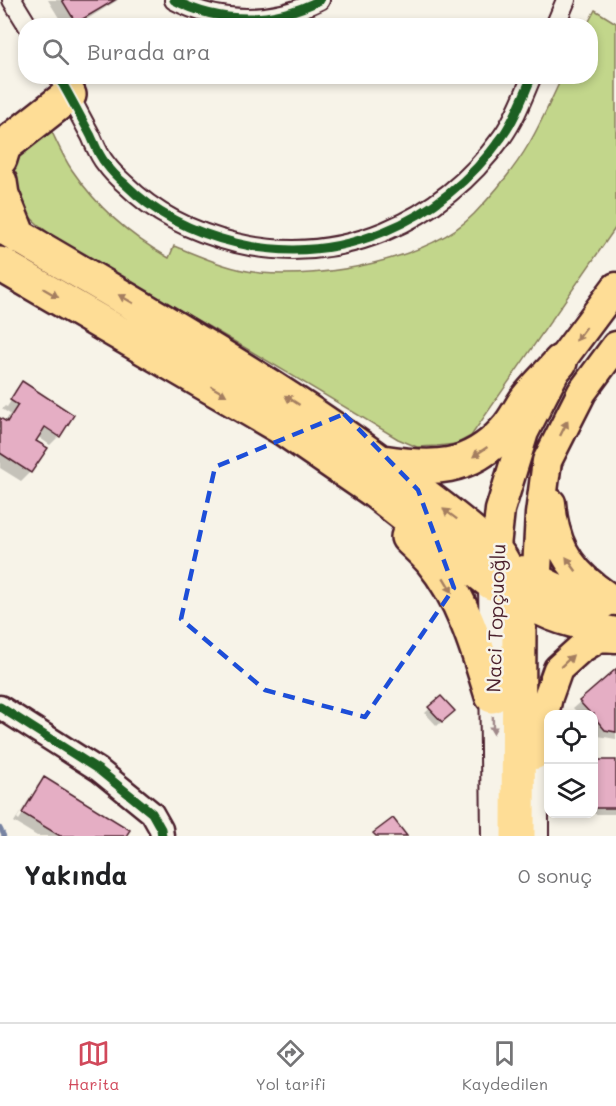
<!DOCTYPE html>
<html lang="tr">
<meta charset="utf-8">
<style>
:root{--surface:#fff;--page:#f2f2f2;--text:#202124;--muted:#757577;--line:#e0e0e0;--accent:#d1495b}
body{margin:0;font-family:Mali,sans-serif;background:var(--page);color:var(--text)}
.controls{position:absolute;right:18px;bottom:18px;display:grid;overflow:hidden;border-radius:12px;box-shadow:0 3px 9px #0003}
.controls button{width:54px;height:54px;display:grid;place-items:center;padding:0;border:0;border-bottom:2px solid var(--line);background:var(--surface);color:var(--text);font:30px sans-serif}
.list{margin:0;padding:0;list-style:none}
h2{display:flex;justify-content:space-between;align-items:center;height:78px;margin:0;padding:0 24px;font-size:26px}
h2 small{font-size:20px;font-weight:400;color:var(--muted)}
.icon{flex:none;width:33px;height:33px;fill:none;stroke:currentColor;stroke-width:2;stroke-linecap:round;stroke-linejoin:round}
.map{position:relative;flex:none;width:616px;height:836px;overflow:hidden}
.search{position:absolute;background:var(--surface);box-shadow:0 3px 9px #0003;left:18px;right:18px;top:18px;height:66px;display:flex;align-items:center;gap:15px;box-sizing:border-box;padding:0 21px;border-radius:24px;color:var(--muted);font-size:22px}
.sheet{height:186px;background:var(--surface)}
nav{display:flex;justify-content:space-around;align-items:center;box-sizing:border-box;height:84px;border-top:2px solid var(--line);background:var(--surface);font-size:16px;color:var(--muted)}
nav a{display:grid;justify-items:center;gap:3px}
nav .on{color:var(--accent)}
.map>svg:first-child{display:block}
.green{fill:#c2d68b;stroke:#867a5b;stroke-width:1.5}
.shadow{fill:#0003}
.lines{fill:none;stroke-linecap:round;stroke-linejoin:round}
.stream{stroke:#7783a2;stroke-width:4.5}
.building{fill:#e5aec4;stroke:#4a1f2b;stroke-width:1.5}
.minor-casing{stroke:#4a1f2b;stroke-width:22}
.tertiary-casing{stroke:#4a1f2b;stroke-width:27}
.secondary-casing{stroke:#4a1f2b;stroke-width:30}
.primary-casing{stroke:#4a1f2b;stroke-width:33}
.motorway-casing{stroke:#4a1f2b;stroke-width:38}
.minor{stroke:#f7f3e8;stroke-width:18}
.tertiary{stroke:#f7f3e8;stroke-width:22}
.secondary{stroke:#f7f3e8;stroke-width:26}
.primary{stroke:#fedd96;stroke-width:28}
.motorway{stroke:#fedd96;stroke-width:33}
.cycleway-casing{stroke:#f7f3e8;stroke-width:13}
.cycleway{stroke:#1b5e20;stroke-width:9}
.oneway{fill:#a47e60}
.oneway2{fill:#a0898a}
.marked{fill:none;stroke:#1d4ed8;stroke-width:4.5;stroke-dasharray:12 8;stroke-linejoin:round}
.labels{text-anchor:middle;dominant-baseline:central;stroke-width:5;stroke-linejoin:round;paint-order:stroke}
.street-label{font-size:20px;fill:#4a1f2b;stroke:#f7f3e8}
</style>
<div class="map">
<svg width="616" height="836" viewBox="0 0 616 836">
<rect width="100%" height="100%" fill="#f7f3e8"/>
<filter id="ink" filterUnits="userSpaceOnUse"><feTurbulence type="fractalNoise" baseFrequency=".0167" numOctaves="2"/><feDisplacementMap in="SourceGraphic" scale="12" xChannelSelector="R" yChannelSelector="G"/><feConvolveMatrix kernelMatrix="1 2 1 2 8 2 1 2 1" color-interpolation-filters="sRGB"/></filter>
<g filter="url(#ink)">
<path class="green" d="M595 10 616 23V227L471 436 456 444 437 446 417 447 398 439C325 395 252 351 178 309 132 283 67 253 30 217 16 203 8 177 11 158L50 128C57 142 63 157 72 170 97 207 130 236 169 258L174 246C202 257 230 270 260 273 323 279 429 260 474 214 495 192 515 168 530 142 542 121 552 98 562 77L590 76V26L587 25Z"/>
<path class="shadow" d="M48 0H118L76 26H64Z
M22 383 59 436 50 445 37 436 30 472 21 481 0 468V419L5 422 10 414 2 409 5 406 7 407 17 391H14Z
M616 671V739L598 736 594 731V714H579L573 708Z
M441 698 453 711 437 726 425 713Z
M616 761V814H577H594V762Z
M44 779 124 836H37L14 822 36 788 17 818 19 820 40 787H36Z"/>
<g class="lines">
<path class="stream" d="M0 828 4 836"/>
</g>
<path class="building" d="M62 0H115L76 23Z
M22 381 74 415 60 437 45 427 36 441 48 448 31 473 0 453V418L7 422 18 405 10 400Z
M616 669V732L605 730 594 717V714H591L579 701Z
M441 696 455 711 442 722 428 707Z
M594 760H616V808H594Z
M44 777 130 830 126 836H60L22 813Z
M393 818 407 836H376L373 833Z"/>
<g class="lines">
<defs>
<path id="minor" d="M12 0 28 26
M174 0C220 24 273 24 320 0
M555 26 566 0
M58 76C70 96 80 116 91 136 95 145 99 156 106 164 111 171 118 178 125 184 155 214 195 233 236 243 339 268 441 222 502 137 515 119 523 97 532 76"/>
<path id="tertiary" d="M0 707 99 770 152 813 161 829 162 836"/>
<path id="secondary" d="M492 583 495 836
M535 734V836"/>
<path id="primary" d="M616 287 560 362 524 432 500 510 492 583C506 590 519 599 533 607 558 622 589 627 616 632
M551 503C554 540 566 566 596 588 603 593 609 598 616 601
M524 570C548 586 576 597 605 603
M535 608 540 514 547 461 582 392 616 346
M535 755 548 697 558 669 580 649 600 637 616 638"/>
<path id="motorway" d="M0 159 4 146 69 95
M0 182 2 195 19 237
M0 225C138 307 279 384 407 482 430 499 453 516 475 535 482 540 490 546 496 552 512 572 516 596 519 620L518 836
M0 264 284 429 373 490 492 583
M382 462C432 470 469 471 505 431 514 422 519 410 526 400 536 387 549 375 560 362
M408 537C416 545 424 552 431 560 463 598 478 650 492 696"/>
</defs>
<use href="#minor" class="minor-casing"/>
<use href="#tertiary" class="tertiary-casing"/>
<use href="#secondary" class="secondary-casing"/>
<use href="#primary" class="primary-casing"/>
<use href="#motorway" class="motorway-casing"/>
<use href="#minor" class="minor"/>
<use href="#tertiary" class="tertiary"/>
<use href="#secondary" class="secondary"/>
<use href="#primary" class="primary"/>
<use href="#motorway" class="motorway"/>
<defs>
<path id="cycleway" d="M174 0C220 24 273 24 320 0
M58 76C70 96 80 116 91 136 95 145 99 156 106 164 111 171 118 178 125 184 155 214 195 233 236 243 339 268 441 222 502 137 515 119 523 97 532 76
M0 707 99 770 152 813 161 829 162 836"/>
</defs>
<use href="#cycleway" class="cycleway-casing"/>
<use href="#cycleway" class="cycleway"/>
</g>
<defs><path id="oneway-solid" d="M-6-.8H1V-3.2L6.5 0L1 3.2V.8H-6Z" transform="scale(1.5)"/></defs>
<g class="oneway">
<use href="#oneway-solid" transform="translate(51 293) rotate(30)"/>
<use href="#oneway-solid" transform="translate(126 299) rotate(-150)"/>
<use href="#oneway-solid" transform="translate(581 334) rotate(127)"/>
<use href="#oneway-solid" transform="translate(219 391) rotate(30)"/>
<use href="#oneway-solid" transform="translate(292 400) rotate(-147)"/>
<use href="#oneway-solid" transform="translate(564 428) rotate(-64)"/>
<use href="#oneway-solid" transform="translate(480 452) rotate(146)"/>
<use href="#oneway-solid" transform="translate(450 514) rotate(-143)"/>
<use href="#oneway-solid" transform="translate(571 564) rotate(-126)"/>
<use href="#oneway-solid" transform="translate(448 585) rotate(59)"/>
<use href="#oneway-solid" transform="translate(567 661) rotate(-43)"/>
</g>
<use class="oneway2" href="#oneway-solid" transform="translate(493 725) rotate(89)"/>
</g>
<path class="marked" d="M344 414 418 490 454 588 365 717 265 690 181 619 215 467Z"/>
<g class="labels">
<g class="street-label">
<text transform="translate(495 618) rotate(-88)">Naci Topçuoğlu</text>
</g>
</g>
</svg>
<div class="controls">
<button><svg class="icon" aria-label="locate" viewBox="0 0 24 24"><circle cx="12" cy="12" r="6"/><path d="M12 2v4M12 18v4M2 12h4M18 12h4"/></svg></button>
<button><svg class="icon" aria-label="layers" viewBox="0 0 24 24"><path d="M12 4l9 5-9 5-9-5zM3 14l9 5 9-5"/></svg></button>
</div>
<div class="search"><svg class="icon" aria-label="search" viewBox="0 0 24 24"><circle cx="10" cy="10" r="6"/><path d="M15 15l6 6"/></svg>Burada ara</div>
</div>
<section class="sheet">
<h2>Yakında<small>0 sonuç</small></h2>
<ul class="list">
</ul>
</section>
<nav>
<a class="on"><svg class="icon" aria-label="map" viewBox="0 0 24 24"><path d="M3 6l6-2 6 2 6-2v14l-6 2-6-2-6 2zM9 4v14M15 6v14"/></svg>Harita</a>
<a><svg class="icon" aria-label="directions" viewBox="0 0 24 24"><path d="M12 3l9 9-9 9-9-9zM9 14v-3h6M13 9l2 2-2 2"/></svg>Yol tarifi</a>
<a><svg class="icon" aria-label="saved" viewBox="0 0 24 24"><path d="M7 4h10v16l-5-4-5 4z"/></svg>Kaydedilen</a>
</nav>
